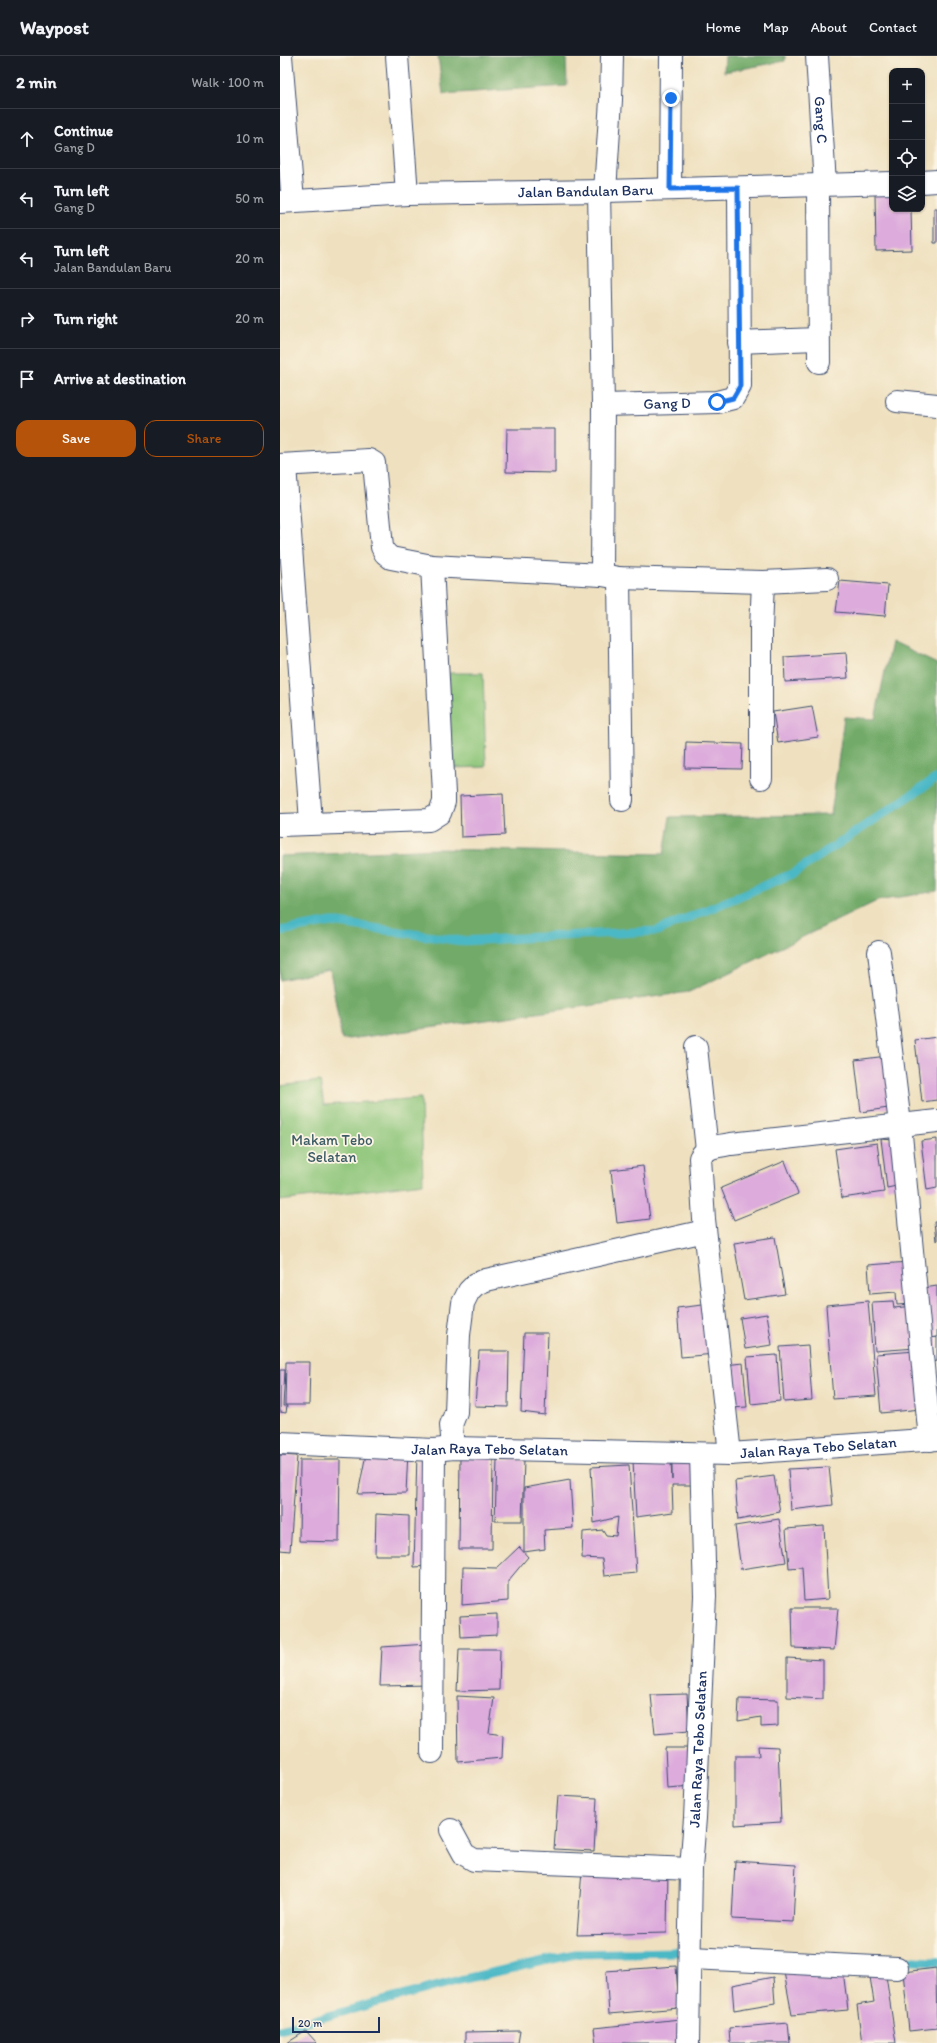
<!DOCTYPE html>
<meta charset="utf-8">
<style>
:root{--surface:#171b24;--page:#242831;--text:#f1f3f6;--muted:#9ea1a6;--line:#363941;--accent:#b45309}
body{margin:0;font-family:Itim,sans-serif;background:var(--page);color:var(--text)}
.controls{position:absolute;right:12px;top:12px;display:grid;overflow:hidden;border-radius:8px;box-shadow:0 1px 3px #0004}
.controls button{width:36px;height:36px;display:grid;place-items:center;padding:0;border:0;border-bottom:1px solid var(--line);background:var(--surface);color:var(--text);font:20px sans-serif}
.scale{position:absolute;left:12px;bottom:10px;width:88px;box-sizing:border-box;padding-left:4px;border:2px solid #1b2f5e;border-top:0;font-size:11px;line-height:14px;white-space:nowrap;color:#1b2f5e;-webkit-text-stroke:3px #fcf5e5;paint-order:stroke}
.stop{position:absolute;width:12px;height:12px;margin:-9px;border:3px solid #1a73e8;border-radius:50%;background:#fff}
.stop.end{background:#1a73e8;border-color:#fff;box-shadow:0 1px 4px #0008}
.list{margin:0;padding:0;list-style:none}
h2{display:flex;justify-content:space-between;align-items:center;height:52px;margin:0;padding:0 16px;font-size:17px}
h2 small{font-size:13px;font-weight:400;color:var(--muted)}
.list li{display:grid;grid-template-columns:26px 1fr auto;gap:12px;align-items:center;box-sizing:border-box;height:60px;padding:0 16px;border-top:1px solid var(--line)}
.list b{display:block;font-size:15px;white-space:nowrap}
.list p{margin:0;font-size:13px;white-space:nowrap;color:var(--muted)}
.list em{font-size:13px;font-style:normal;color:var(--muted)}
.actions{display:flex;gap:8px;padding:12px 16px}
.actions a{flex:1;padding:9px 0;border:1px solid var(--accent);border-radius:12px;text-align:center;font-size:14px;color:var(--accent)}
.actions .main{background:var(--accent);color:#fff}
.icon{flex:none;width:22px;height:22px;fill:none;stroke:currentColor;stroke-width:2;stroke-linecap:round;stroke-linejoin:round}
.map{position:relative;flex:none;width:657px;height:1987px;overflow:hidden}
header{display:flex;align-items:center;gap:24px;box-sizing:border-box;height:56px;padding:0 20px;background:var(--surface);border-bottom:1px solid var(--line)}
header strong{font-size:19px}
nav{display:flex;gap:22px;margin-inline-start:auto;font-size:14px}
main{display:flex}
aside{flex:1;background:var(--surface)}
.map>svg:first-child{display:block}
.green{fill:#8dc579;stroke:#547a6c}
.forest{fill:#72aa69;stroke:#466c64}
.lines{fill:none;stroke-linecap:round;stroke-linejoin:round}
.stream{stroke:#4bb8c6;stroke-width:9}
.building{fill:#ddacdc}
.street-casing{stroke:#3b4a6d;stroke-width:24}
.street{stroke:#fff;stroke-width:22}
.route{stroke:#1a73e8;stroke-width:5}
.labels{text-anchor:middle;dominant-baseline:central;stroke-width:3.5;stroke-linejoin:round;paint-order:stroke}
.street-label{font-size:15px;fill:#1b2f5e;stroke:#fcf5e5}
.park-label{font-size:15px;fill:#3d5c66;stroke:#fcf5e5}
</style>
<header>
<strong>Waypost</strong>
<nav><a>Home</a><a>Map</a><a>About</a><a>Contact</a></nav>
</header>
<main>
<aside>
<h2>2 min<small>Walk · 100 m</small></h2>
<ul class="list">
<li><svg class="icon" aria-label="ahead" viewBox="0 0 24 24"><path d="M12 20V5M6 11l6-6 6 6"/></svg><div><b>Continue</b><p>Gang D</p></div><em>10 m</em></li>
<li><svg class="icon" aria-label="left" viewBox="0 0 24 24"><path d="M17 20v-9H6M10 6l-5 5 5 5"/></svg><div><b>Turn left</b><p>Gang D</p></div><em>50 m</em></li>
<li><svg class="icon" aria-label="left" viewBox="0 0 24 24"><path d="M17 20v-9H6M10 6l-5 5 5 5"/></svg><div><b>Turn left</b><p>Jalan Bandulan Baru</p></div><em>20 m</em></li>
<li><svg class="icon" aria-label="right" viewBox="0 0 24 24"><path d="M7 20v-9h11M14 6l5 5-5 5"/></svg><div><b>Turn right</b></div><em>20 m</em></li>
<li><svg class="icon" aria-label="arrive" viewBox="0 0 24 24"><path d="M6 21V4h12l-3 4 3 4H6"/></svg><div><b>Arrive at destination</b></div></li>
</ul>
<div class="actions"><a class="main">Save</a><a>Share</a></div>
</aside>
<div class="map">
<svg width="657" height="1987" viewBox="0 0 657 1987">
<rect width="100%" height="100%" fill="#fcf5e5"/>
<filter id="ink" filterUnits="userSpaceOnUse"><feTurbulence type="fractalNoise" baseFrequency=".025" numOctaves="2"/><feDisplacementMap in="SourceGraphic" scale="8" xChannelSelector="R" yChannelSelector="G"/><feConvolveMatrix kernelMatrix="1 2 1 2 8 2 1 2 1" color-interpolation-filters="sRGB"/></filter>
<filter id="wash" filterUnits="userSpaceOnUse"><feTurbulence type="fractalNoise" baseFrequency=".012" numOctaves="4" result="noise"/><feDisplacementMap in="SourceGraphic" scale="16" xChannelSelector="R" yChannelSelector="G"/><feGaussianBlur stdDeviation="0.9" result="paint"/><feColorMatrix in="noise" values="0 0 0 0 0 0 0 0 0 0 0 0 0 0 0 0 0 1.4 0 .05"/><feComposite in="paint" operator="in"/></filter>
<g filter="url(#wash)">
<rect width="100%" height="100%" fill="#efe1c0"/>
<path class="green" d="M169 617H203L206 711 172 712Z
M40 1025 44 1049 141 1042 143 1127 0 1145V1030Z"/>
<path class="forest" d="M158 0H286L287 30 163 38Z
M445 0H505V5L444 16Z
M611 586 657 608V835L597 845 409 936 62 984 50 914 0 924V800L156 793 384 798 390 761 551 759 564 661 595 663Z"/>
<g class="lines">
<path class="stream" d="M0 875 52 866 181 885 377 875 514 817 657 722
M614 1904 657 1906
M0 1973 180 1924 295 1898 396 1896"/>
</g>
<g id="blocks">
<path class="building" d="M595 137H612V153H631L632 194 596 195Z
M654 152H657V187H654Z
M227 373H275V417L226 416Z
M560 525 608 529 605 560 556 556Z
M566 597 568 622 505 626 504 601Z
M532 650 538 681 498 687 493 656Z
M406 686 463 688 462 713 405 712Z
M223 738 225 779 181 781 180 740Z
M657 981V1044L642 1046 635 984Z
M607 1000 615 1051 581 1056 575 1004Z
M601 1083 614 1084 621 1129 607 1132Z
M657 1083V1132L647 1134 641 1085Z
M597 1087 604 1136 562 1142 555 1093Z
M505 1105 518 1138 454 1164 441 1132Z
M363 1110 370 1163 337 1167 331 1114Z
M654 1166H657V1185H656Z
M495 1181 505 1238 464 1244 454 1187Z
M629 1206 632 1248 617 1249 616 1236 590 1238 588 1209Z
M657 1230V1281L650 1282 644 1232Z
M588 1245 596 1340 553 1343 546 1249Z
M613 1245 614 1252 633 1250 636 1292 595 1295 592 1246Z
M431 1248 435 1298 401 1301 397 1252Z
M487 1258 492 1289 465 1293 460 1262Z
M244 1277H268L265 1359 241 1356Z
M657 1281V1305L652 1306 649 1282Z
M528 1289 532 1344 504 1346 500 1291Z
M199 1295H229L228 1351 195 1350Z
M636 1295 641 1353 601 1357 596 1298Z
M497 1299 500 1345 471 1348 467 1301Z
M6 1306H30L29 1349H5Z
M463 1307 467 1351 450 1352 445 1309Z
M0 1314H5L3 1350H7L6 1357 0 1356Z
M87 1393 128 1395 126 1437 78 1438Z
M137 1397H152L151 1510 134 1511Z
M0 1399 17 1400 10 1495 0 1494Z
M180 1401H213L212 1493H179Z
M392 1402H419L420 1429H392L393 1456 356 1461 353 1405 391 1406 392 1424Z
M20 1404H60L59 1486 19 1485Z
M217 1404H244L242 1465H215Z
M349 1409 356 1517 324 1520 322 1503 302 1502 303 1476 323 1474 326 1479 336 1480 338 1461 314 1467 311 1411Z
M549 1411 553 1449 511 1454 508 1413Z
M494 1420 500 1456 458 1464 455 1425Z
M290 1424 293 1472 264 1474 265 1493 244 1496V1432Z
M96 1458 129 1460V1499H95Z
M499 1463 506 1506 461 1513 455 1470Z
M544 1470 548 1543 524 1545 522 1511 509 1512 506 1473Z
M239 1491 248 1501 228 1525V1545L182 1549 183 1511 217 1512Z
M512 1552H558L554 1594 513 1592Z
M217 1558V1579L181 1581 180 1560Z
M148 1588 151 1629 100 1630 102 1591Z
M179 1593H220L219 1634 177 1635Z
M507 1602 543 1604V1643L507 1641Z
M407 1638 409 1675 375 1678 371 1639Z
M177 1640 214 1642 209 1677 223 1679 222 1702 178 1706Z
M459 1643 498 1644V1670L481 1671V1661L458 1665Z
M478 1690 498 1691 501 1766 455 1769V1700H479Z
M385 1692H413V1730L387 1732Z
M278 1740 317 1742 314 1795 274 1793Z
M455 1805 516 1809 513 1866 452 1863Z
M302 1814H388L387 1877 297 1879Z
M396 1910 399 1952 329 1958 326 1915Z
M656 1912 657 1972 629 1975 623 1916Z
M605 1913 616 1987H582L577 1949 594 1946 589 1915Z
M563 1915 568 1954 512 1959 504 1916Z
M493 1921 495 1947 454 1954 452 1929Z
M400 1963 401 1987H316L314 1972Z
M508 1967 510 1987H450L449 1972Z
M26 1975 37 1987H7Z
M240 1975 238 1987H185V1976Z"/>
</g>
</g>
<g filter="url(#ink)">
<use href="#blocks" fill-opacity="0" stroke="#3b4a6d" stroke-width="1"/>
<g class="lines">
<defs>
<g id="street">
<path d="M1 0 13 145"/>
<path d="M117 0 127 138"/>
<path id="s1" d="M537 0 545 129"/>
<path d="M642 126 657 125"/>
<path d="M538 129 539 306"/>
<path d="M390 133 391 0"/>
<path d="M319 135 323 349 322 519"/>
<path d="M325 135 331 44 332 0"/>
<path id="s2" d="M0 146 127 138 325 135 612 127"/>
<path d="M459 286 538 283"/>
<path d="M617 345 657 349"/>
<path id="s3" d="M323 349 437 346 453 342 460 330 459 132"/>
<path d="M0 409 89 404 94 407 102 491 105 497 111 502 152 510 322 519 339 522 483 526 547 523"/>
<path d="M5 409 31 766"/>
<path d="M339 522 342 744"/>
<path d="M481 722V573L483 526"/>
<path d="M0 769 149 764 160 757 164 746V738L152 510"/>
<path d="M599 896 620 1068 650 1384"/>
<path d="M416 991 427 1094"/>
<path id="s4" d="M0 1387 154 1394 173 1392 450 1398 657 1383"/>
<path d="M173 1392 171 1369 176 1356 179 1279 183 1247 189 1235 196 1228 206 1224 425 1175"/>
<path d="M450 1398 424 1163 420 1102C426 1090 439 1090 451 1088L657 1065"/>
<path d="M152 1696 154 1394"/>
<path d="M171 1774 184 1798 194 1804 411 1813"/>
<path d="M411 1902 617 1912"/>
<path id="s5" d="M408 1987 411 1813 415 1762 425 1540 421 1399"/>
</g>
</defs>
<use href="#street" class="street-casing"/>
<use href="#street" class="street"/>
</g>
</g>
<g class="lines" filter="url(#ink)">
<path class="route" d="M391 42 390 133 458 132 460 330 453 342 437 346"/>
</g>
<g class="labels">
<g class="street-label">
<text stroke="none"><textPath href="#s1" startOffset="64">Gang C</textPath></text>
<text stroke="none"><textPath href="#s2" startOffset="306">Jalan Bandulan Baru</textPath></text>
<text stroke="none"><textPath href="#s3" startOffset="64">Gang D</textPath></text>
<text stroke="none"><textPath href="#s4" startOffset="539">Jalan Raya Tebo Selatan</textPath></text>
<text stroke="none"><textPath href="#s4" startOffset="210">Jalan Raya Tebo Selatan</textPath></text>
<text stroke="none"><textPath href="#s5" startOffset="294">Jalan Raya Tebo Selatan</textPath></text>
</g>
<g class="park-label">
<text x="52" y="1084">Makam Tebo<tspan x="52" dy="17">Selatan</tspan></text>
</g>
</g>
</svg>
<div class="controls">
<button>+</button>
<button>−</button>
<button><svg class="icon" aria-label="locate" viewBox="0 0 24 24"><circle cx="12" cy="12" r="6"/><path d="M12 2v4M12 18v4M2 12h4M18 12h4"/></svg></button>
<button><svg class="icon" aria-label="layers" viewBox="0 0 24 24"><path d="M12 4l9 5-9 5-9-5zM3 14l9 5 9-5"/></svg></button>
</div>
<div class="scale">20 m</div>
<div class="stop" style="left:437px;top:346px"></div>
<div class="stop end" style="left:391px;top:42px"></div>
</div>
</main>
